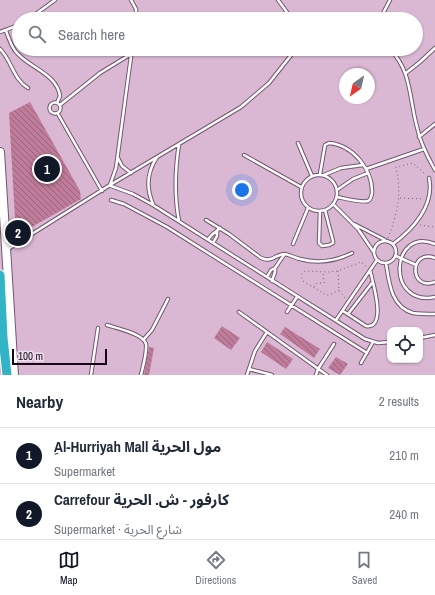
<!DOCTYPE html>
<meta charset="utf-8">
<style>
:root{--surface:#fff;--page:#f6f6f7;--text:#1f2937;--muted:#747a83;--line:#e0e1e3;--accent:#111827}
body{margin:0;font-family:"Archivo Narrow","Noto Sans Arabic",sans-serif;background:var(--page);color:var(--text)}
.controls{position:absolute;right:12px;bottom:12px;display:grid;overflow:hidden;border-radius:8px;box-shadow:0 1px 3px #0004}
.controls button{width:36px;height:36px;display:grid;place-items:center;padding:0;border:0;border-bottom:1px solid var(--line);background:var(--surface);color:var(--text);font:20px sans-serif}
.compass{position:absolute;left:339px;top:68px;width:36px;height:36px;border-radius:50%;background:var(--surface);box-shadow:0 1px 3px #0004;rotate:214deg}
.scale{position:absolute;left:12px;bottom:10px;width:95px;box-sizing:border-box;padding-left:4px;border:2px solid #150a13;border-top:0;font-size:11px;line-height:14px;white-space:nowrap;color:#150a13;-webkit-text-stroke:3px #f0dfed;paint-order:stroke}
.you{position:absolute;left:242px;top:190px;width:14px;height:14px;margin:-10px;border:3px solid #fff;border-radius:50%;background:#1a73e8;box-shadow:0 0 0 6px #1a73e833}
.badge{display:grid;place-items:center;width:26px;height:26px;border-radius:50%;background:var(--accent);color:#fff;font-size:13px;font-weight:700}
.pin{position:absolute;translate:-50% -50%;border:2px solid #fff;box-shadow:0 1px 4px #0006}
.list{margin:0;padding:0;list-style:none}
h2{display:flex;justify-content:space-between;align-items:center;height:52px;margin:0;padding:0 16px;font-size:17px}
h2 small{font-size:13px;font-weight:400;color:var(--muted)}
.list li{display:grid;grid-template-columns:26px 1fr auto;gap:12px;align-items:center;box-sizing:border-box;height:56px;padding:0 16px;border-top:1px solid var(--line)}
.list b{display:block;font-size:15px;white-space:nowrap}
.list p{margin:0;font-size:13px;white-space:nowrap;color:var(--muted)}
.list em{font-size:13px;font-style:normal;color:var(--muted)}
.icon{flex:none;width:22px;height:22px;fill:none;stroke:currentColor;stroke-width:2;stroke-linecap:round;stroke-linejoin:round}
.map{position:relative;flex:none;width:435px;height:375px;overflow:hidden}
.search{position:absolute;background:var(--surface);box-shadow:0 1px 3px #0004;left:12px;right:12px;top:12px;height:44px;display:flex;align-items:center;gap:10px;box-sizing:border-box;padding:0 14px;border-radius:22px;color:var(--muted);font-size:15px}
.sheet{height:164px;background:var(--surface)}
nav{display:flex;justify-content:space-around;align-items:center;box-sizing:border-box;height:56px;border-top:1px solid var(--line);background:var(--surface);font-size:11px;color:var(--muted)}
nav a{display:grid;justify-items:center;gap:2px}
nav .on{color:var(--accent)}
.map>svg:first-child{display:block}
.building{fill:url(#building-back-hatch)}
.lines{fill:none;stroke-linecap:round;stroke-linejoin:round}
.service-casing{stroke:#73566f;stroke-width:4.5}
.secondary-casing{stroke:#73566f;stroke-width:10}
.trunk-casing{stroke:#fff;stroke-width:11}
.path{stroke:#745e70;stroke-width:1;stroke-dasharray:1 3;stroke-linecap:butt}
.service{stroke:#fff;stroke-width:2.5}
.secondary{stroke:#fff;stroke-width:8}
.trunk{stroke:#33b4c6;stroke-width:9}
</style>
<div class="map">
<svg width="435" height="375" viewBox="0 0 435 375">
<defs>
<pattern id="building-back-hatch" width="6" height="6" patternUnits="userSpaceOnUse"><rect width="6" height="6" fill="#bf7c9a"/><path d="M-1 5l2 2M0 0l6 6M5-1l2 2" fill="none" stroke="#9a647c"/></pattern>
</defs>
<rect width="100%" height="100%" fill="#dab8d4"/>
<path class="building" d="M30 102 80 191 81 199 16 236 9 113Z
M222 326 240 338 231 350 214 338Z
M285 327 320 349 314 358 280 334Z
M267 342 293 359 286 369 261 352Z
M149 347 154 348 149 375H144Z
M336 357 348 364 340 375 328 368Z"/>
<g class="lines">
<defs>
<path id="service" d="M131 0 136 9V19
M278 0 292 19
M29 19 55 0
M380 19 390 0
M6 31C9 38 11 47 17 53 30 68 57 74 60 96L57 103
M0 32 19 25
M0 49C12 61 13 79 28 88
M390 49C412 72 409 98 417 127 420 142 427 156 435 170
M406 73 420 62 435 48
M49.5 108a5.5 5.5 0 1 1 11 0a5.5 5.5 0 1 1-11 0Z
M60 105 100 73 131 54
M58 114 102 191
M419 137 435 124
M298 143 312 176
M244 155 301 187
M118 158 122 166 131 173
M366 169 424 149
M320 174 325 145 329 143C353 145 373 170 372 193 371 197 371 200 368 201 362 203 343 198 337 197
M301 193a18 18 0 1 1 36 0a18 18 0 1 1-36 0Z
M324 175 341 168 363 165
M110 185 116 168 132 49
M111 186 133 194 153 205 365 339 378 343 390 342
M337 190 353 179 368 173
M111 200 124 204 167 227 367 353
M153 204C146 188 147 172 157 157
M333 204 358 229 373 251
M320 211 319 243 322 246 329 245 333 243V241L325 210
M206 220 229 234 261 258C273 263 275 254 285 254 290 255 295 258 300 259 318 264 336 261 352 253
M179 221C174 195 175 170 179 144
M354 224 385 240
M208 240C211 234 216 232 220 228
M374 252a11 11 0 1 1 22 0a11 11 0 1 1-22 0Z
M213 243 217 236V231
M293 244 308 208
M393 244C412 230 435 206 429 178
M435 244C391 226 385 307 435 297
M8 249 110 185 241 107 269 83 296 49
M396 256 416 265
M435 258C409 248 409 292 435 282
M386 263C389 282 391 307 413 313 420 314 428 314 435 314
M267 277 271 270 275 268 284 255
M272 281 275 272V268
M343 311 366 326C388 329 372 280 370 270
M239 312 327 375
M287 312 297 297
M348 314 372 283
M336 320 377 260
M107 325C116 328 144 334 146 344 147 353 143 366 141 375
M420 338 435 335
M144 339 152 330 168 299
M361 363 373 342
M249 369 272 375
M91 375 98 328
M247 375 255 351 267 332
M316 375 318 369 334 344"/>
<path id="secondary" d="M0 152 14 375"/>
<path id="trunk" d="M0 275 3 338 7 375"/>
</defs>
<use href="#service" class="service-casing"/>
<use href="#secondary" class="secondary-casing"/>
<use href="#trunk" class="trunk-casing"/>
<path class="path" d="M400 198 423 199
M420 225 435 227
M388 238C398 211 402 195 396 167L413 163 426 175
M338 271 339 290 345 298
M314 287 317 283H324L323 272
M339 290 330 295H326L303 281C300 276 301 272 307 271L328 272 338 271 361 262 367 267"/>
<use href="#service" class="service"/>
<use href="#secondary" class="secondary"/>
<use href="#trunk" class="trunk"/>
</g>
</svg>
<div class="controls">
<button><svg class="icon" aria-label="locate" viewBox="0 0 24 24"><circle cx="12" cy="12" r="6"/><path d="M12 2v4M12 18v4M2 12h4M18 12h4"/></svg></button>
</div>
<svg class="compass" viewBox="-18 -18 36 36"><path d="M0-13l5 13h-10z" fill="#e53935"/><path d="M0 13l5-13h-10z" fill="#747a83"/></svg>
<div class="scale">100 m</div>
<div class="you"></div>
<div class="pin badge" style="left:47px;top:169px">1</div>
<div class="pin badge" style="left:18px;top:233px">2</div>
<div class="search"><svg class="icon" aria-label="search" viewBox="0 0 24 24"><circle cx="10" cy="10" r="6"/><path d="M15 15l6 6"/></svg>Search here</div>
</div>
<section class="sheet">
<h2>Nearby<small>2 results</small></h2>
<ul class="list">
<li><span class="badge">1</span><div><b>ِAl-Hurriyah Mall مول الحرية</b><p>Supermarket</p></div><em>210 m</em></li>
<li><span class="badge">2</span><div><b>Carrefour كارفور - ش. الحرية</b><p>Supermarket · شارع الحرية</p></div><em>240 m</em></li>
</ul>
</section>
<nav>
<a class="on"><svg class="icon" aria-label="map" viewBox="0 0 24 24"><path d="M3 6l6-2 6 2 6-2v14l-6 2-6-2-6 2zM9 4v14M15 6v14"/></svg>Map</a>
<a><svg class="icon" aria-label="directions" viewBox="0 0 24 24"><path d="M12 3l9 9-9 9-9-9zM9 14v-3h6M13 9l2 2-2 2"/></svg>Directions</a>
<a><svg class="icon" aria-label="saved" viewBox="0 0 24 24"><path d="M7 4h10v16l-5-4-5 4z"/></svg>Saved</a>
</nav>
